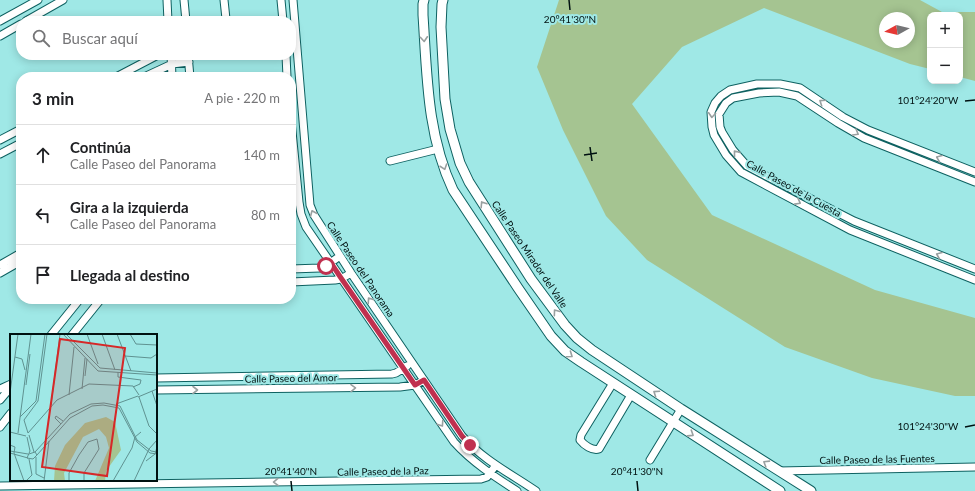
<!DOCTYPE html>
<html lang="es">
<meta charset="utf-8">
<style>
:root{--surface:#fff;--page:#f2f2f2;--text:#202124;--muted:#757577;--line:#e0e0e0}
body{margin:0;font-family:Lato,sans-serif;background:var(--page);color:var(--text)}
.controls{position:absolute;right:12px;top:12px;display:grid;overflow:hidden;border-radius:8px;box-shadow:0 2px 10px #0003}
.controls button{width:36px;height:36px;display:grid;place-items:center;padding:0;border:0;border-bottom:1px solid var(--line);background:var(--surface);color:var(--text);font:20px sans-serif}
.compass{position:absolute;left:879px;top:12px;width:36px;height:36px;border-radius:50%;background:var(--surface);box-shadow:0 2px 10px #0003;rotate:262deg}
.stop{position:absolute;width:12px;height:12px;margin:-9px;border:3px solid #c0304f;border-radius:50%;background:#fff}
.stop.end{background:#c0304f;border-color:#fff;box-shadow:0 1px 4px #0008}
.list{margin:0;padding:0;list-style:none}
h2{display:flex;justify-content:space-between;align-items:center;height:52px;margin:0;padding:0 16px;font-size:17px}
h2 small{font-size:13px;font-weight:400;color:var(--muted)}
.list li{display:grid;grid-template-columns:26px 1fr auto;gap:12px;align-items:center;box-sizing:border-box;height:60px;padding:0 16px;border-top:1px solid var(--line)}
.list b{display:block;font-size:15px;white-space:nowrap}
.list p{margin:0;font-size:13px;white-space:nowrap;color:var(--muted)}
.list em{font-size:13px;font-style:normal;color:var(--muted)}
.icon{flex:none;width:22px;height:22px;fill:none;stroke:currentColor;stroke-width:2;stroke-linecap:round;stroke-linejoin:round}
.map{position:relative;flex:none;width:975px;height:491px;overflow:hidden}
.search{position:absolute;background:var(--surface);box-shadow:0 2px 10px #0003;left:16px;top:16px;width:280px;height:44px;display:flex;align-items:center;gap:10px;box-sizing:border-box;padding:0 14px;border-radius:16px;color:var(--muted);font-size:15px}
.panel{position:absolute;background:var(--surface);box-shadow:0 2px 10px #0003;left:16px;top:72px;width:280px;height:232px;border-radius:16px}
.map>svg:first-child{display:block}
.green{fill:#a5c491;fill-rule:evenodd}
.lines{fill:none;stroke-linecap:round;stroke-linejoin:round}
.minor-casing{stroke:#0e6161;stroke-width:9}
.tertiary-casing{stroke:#0e6161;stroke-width:11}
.minor{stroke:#fff;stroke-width:7}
.tertiary{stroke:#fff;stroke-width:9}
.oneway{stroke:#99a0a0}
.route{stroke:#c0304f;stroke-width:5}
.ticks{fill:none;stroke:#011;stroke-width:1.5}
.labels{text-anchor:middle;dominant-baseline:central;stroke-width:4;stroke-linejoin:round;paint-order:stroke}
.street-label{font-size:10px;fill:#011;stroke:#9fe8e6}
.inset-road{fill:none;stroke:#5f9291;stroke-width:1}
.view{fill:#d62828;fill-opacity:0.15;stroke:#d62828;stroke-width:2}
.inset-edge{fill:none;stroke:#011;stroke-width:2}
.ticks-label{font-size:10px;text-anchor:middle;fill:#011;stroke:#9fe8e6;stroke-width:4;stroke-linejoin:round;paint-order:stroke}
</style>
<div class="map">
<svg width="975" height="491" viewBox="0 0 975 491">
<rect width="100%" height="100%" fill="#9fe8e6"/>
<path class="green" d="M559 0H920L942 12H975V81L960 77V15H930V69L910 64 764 8 682 47 632 104 712 215 875 290 975 318V396H955L872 378 785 347 647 260 606 216 563 130 537 67ZM885 18H909V42H885Z"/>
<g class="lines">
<defs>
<path id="minor" d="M167 0 168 21
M184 0 186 21
M281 0 283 21
M293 0 310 205 314 215 351 273 462 436C482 459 511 474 536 491
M0 21 38 0
M26 21 63 0
M224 21 226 19 224 0
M0 36 21 24
M171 55 172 77
M188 55 190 77
M286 55 287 77
M116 77 158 55
M144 77 172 64 189 62
M291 121 299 202 301 214 306 227 454 442C472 462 495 477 517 491
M0 140 21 129
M0 154 21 143
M390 161 438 149
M975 172 868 130 843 117 800 88 780 84H757L730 90 721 96 715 103 711 112 712 127 714 135 726 155 741 172 850 230 975 280
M975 182 864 138 838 123 797 96 779 92 759 93 733 98 726 103 719 114 720 127 722 132 733 150 747 166 854 221 975 269
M0 265 21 253
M291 269 320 268 326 266 340 256
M0 273 21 261
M291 282 335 280 341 279 351 273
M51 335 80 299
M72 335 101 299
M156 378 392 374 396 373 407 366
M613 383 581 435 580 440C584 445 592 451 599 449L631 395
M0 389 11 384
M156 390 400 387 415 385 424 380
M0 400 11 387
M0 427 11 413
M650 460 681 409
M779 471 975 467
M0 486 481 479 487 477 496 465"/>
<path id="tertiary" d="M424 0 423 4V15C427 75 427 135 453 190L518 288 551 336 565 351 581 362 780 491
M443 0 442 4 441 27 445 99 450 129 460 163 469 182 531 279 565 325 577 338 592 350 681 409 811 491"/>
</defs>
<use href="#minor" class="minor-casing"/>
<use href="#tertiary" class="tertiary-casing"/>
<use href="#minor" class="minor"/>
<use href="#tertiary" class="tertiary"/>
</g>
<defs><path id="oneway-chevron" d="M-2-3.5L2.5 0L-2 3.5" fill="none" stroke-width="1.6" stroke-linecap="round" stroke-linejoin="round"/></defs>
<g class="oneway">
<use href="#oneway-chevron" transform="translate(424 39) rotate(86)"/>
<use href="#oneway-chevron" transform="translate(822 102) rotate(-146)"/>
<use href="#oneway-chevron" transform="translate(712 115) rotate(94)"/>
<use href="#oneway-chevron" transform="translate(856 133) rotate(30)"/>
<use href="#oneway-chevron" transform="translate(736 153) rotate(-129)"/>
<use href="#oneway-chevron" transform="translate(939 158) rotate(-158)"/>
<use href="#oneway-chevron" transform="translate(444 167) rotate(71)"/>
<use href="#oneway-chevron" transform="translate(798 202) rotate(28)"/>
<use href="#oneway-chevron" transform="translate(483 204) rotate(-123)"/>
<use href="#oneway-chevron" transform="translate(313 213) rotate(-113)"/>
<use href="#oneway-chevron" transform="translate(939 255) rotate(-158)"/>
<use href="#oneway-chevron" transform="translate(370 300) rotate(-124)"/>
<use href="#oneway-chevron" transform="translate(556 312) rotate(-126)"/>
<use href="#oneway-chevron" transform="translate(570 355) rotate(35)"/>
<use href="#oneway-chevron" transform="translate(353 388) rotate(-1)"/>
<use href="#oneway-chevron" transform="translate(195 390)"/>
<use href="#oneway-chevron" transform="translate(656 393) rotate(-146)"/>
<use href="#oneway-chevron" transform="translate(441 424) rotate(56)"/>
<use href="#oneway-chevron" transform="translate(691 434) rotate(33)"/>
<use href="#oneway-chevron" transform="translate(766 463) rotate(-148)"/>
<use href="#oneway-chevron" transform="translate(276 482) rotate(179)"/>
</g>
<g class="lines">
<path class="route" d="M326 266 331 263 341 278 415 385 424 380 462 436 470 445"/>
</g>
<path class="ticks" d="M569 0 570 10M965 101 975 100M590 147 592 161M584 155 597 153M965 427 975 425M291 481 292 491M637 481 638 491"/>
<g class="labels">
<g class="street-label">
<text transform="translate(794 188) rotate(29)">Calle Paseo de la Cuesta</text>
<text transform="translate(530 254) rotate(56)">Calle Paseo Mirador del Valle</text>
<text transform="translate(361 269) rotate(56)">Calle Paseo del Panorama</text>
<text transform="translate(291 378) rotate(-1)">Calle Paseo del Amor</text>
<text transform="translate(877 459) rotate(-1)">Calle Paseo de las Fuentes</text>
<text transform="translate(383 471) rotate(-1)">Calle Paseo de la Paz</text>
</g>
</g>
<g transform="translate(10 334)">
<rect width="147" height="147" fill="#9fe8e6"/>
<path d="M96 83 105 88 111 116 96 137 95 147H85L99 114 96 103 89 95 73 103 54 139 55 147H44L45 132 55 111 75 89Z" fill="#a5c491"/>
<path class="inset-road" d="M53 0 88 37 147 41M56 0 90 34 147 39M77 0 88 30M92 0 105 36M107 0 121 37M120 0 126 10 147 11M115 22 141 24 147 20M5 23 12 25 15 36M108 38V43L131 46 130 50 123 53M75 42 77 25M16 51 20 20M72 55 75 24M142 57 147 72M0 59 8 0M59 61 64 13M128 63 147 55M129 63 139 92 147 100M106 70 128 62M41 71 50 0M10 83 26 67 35 0M51 90 45 84 46 82 53 87M0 98 16 102M8 99 21 0M18 99 47 66 79 50 123 52 129 61M18 99 14 86 28 67 37 0M19 101 24 118M17 103 20 117 17 124 23 125 27 121 25 118 19 120M0 111 5 113 4 119 14 147M0 117 18 120M25 118 60 80 81 70 94 69 110 72 127 106 141 117 147 118M0 119 18 124M27 121 60 84 82 72 93 71 109 74 127 108 140 119 147 120M26 123V140L34 144M136 127 145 120 147 113M16 147 22 141 19 125M34 147 39 107M59 147V139L69 121 78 108 87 105 89 115 74 139V147M103 147 122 114 125 103 131 98M124 147 139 115 147 106"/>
<path class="view" d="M50 5 115 14 97 142 32 133Z"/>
<rect width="147" height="147" class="inset-edge"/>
</g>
<g class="ticks-label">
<text x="570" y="23">20°41'30"N</text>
<text x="928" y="104">101°24'20"W</text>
<text x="928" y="430">101°24'30"W</text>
<text x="291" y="475">20°41'40"N</text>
<text x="637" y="475">20°41'30"N</text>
</g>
</svg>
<div class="controls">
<button>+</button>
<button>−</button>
</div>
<svg class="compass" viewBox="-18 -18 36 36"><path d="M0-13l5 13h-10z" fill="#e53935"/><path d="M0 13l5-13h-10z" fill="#757577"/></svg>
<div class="stop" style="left:326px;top:266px"></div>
<div class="stop end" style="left:470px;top:445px"></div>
<div class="search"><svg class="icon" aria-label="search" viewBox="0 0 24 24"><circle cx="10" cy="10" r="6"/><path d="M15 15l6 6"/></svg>Buscar aquí</div>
<section class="panel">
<h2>3 min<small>A pie · 220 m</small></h2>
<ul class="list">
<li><svg class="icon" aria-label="ahead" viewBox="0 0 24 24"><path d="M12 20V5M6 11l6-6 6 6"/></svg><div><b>Continúa</b><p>Calle Paseo del Panorama</p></div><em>140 m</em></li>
<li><svg class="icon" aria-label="left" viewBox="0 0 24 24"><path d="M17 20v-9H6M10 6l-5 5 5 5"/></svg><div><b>Gira a la izquierda</b><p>Calle Paseo del Panorama</p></div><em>80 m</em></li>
<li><svg class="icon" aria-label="arrive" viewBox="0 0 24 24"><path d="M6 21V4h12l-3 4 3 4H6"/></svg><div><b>Llegada al destino</b></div></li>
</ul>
</section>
</div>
